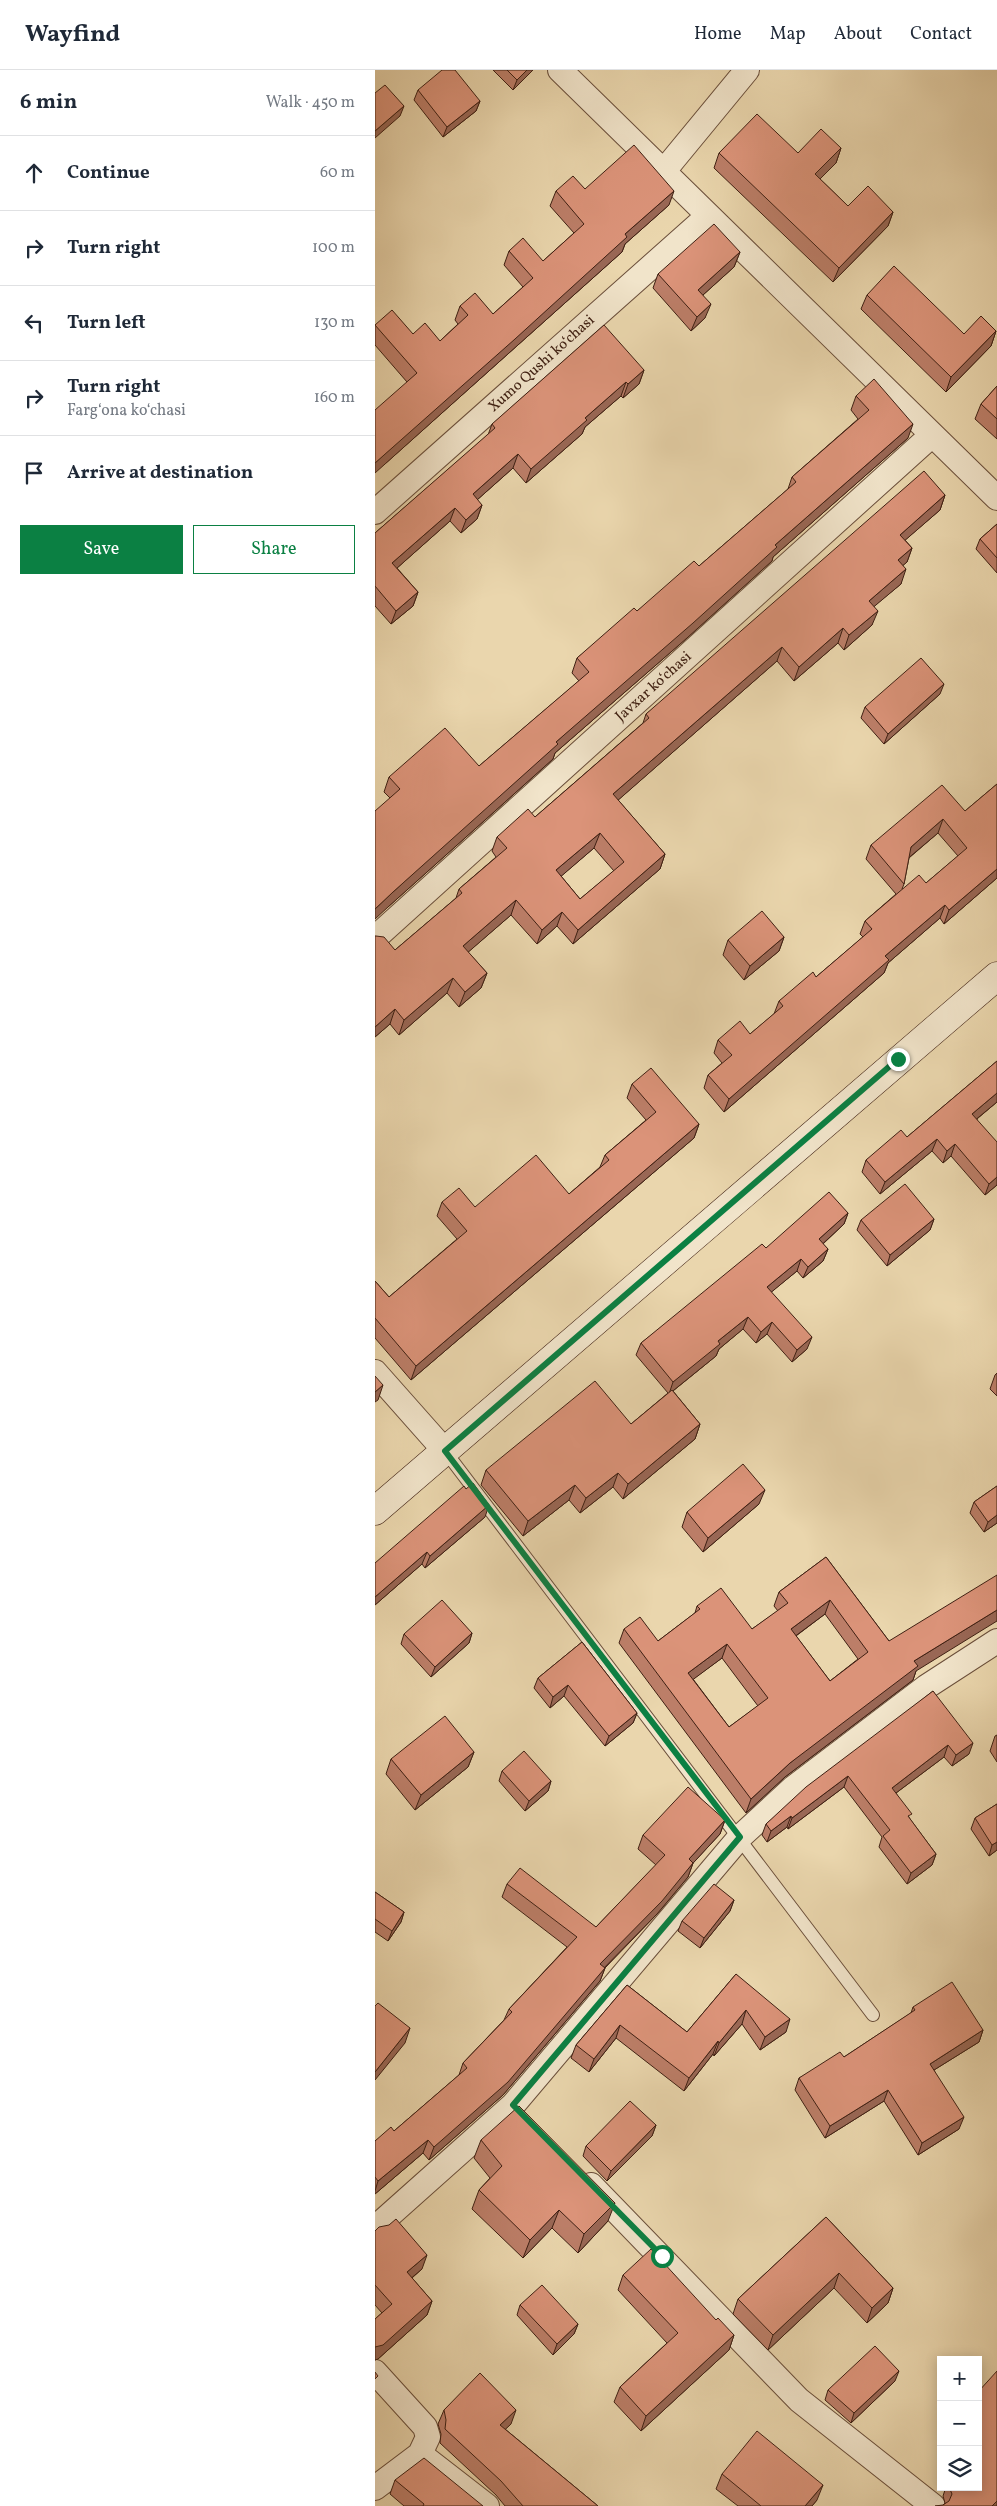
<!DOCTYPE html>
<meta charset="utf-8">
<style>
:root{--surface:#fff;--page:#f2f2f3;--text:#1f2937;--muted:#747a83;--line:#e0e1e3;--accent:#0b8043}
body{margin:0;font-family:Vollkorn,serif;background:var(--page);color:var(--text)}
.controls{position:absolute;right:15px;bottom:15px;display:grid;overflow:hidden;border-radius:0px;box-shadow:0 2px 12px #0003}
.controls button{width:45px;height:45px;display:grid;place-items:center;padding:0;border:0;border-bottom:1px solid var(--line);background:var(--surface);color:var(--text);font:25px sans-serif}
.stop{position:absolute;width:15px;height:15px;margin:-11px;border:4px solid #0b8043;border-radius:50%;background:#fff}
.stop.end{background:#0b8043;border-color:#fff;box-shadow:0 1px 5px #0008}
.list{margin:0;padding:0;list-style:none}
h2{display:flex;justify-content:space-between;align-items:center;height:65px;margin:0;padding:0 20px;font-size:21px}
h2 small{font-size:16px;font-weight:400;color:var(--muted)}
.list li{display:grid;grid-template-columns:32px 1fr auto;gap:15px;align-items:center;box-sizing:border-box;height:75px;padding:0 20px;border-top:1px solid var(--line)}
.list b{display:block;font-size:19px;white-space:nowrap}
.list p{margin:0;font-size:16px;white-space:nowrap;color:var(--muted)}
.list em{font-size:16px;font-style:normal;color:var(--muted)}
.actions{display:flex;gap:10px;padding:15px 20px}
.actions a{flex:1;padding:11px 0;border:1px solid var(--accent);border-radius:0px;text-align:center;font-size:18px;color:var(--accent)}
.actions .main{background:var(--accent);color:#fff}
.icon{flex:none;width:28px;height:28px;fill:none;stroke:currentColor;stroke-width:2;stroke-linecap:round;stroke-linejoin:round}
.map{position:relative;flex:none;width:622px;height:2436px;overflow:hidden}
header{display:flex;align-items:center;gap:30px;box-sizing:border-box;height:70px;padding:0 25px;background:var(--surface);border-bottom:1px solid var(--line)}
header strong{font-size:24px}
nav{display:flex;gap:28px;margin-inline-start:auto;font-size:18px}
main{display:flex}
aside{flex:1;background:var(--surface)}
.map>svg:first-child{display:block}
.lines{fill:none;stroke-linecap:round;stroke-linejoin:round}
.lane-casing{stroke:#6a4e3a;stroke-width:14}
.street-casing{stroke:#6a4e3a;stroke-width:26}
.secondary-casing{stroke:#3f2013;stroke-width:29}
.lane{stroke:#f1e4ca;stroke-width:12}
.street{stroke:#f1e4ca;stroke-width:24}
.secondary{stroke:#f1e4ca;stroke-width:28}
.wall{fill:#bc7e68;stroke:#3f2013;fill-rule:evenodd}
.shaded-wall{fill:#996755;stroke:#3f2013}
.building{fill:#db9379;stroke:#3f2013;fill-rule:evenodd}
.route{stroke:#0b8043;stroke-width:6}
.labels{text-anchor:middle;dominant-baseline:central;stroke-width:4.5;stroke-linejoin:round;paint-order:stroke}
.street-label{font-size:15px;fill:#3f2013;stroke:#f1e4ca}
</style>
<header>
<strong>Wayfind</strong>
<nav><a>Home</a><a>Map</a><a>About</a><a>Contact</a></nav>
</header>
<main>
<aside>
<h2>6 min<small>Walk · 450 m</small></h2>
<ul class="list">
<li><svg class="icon" aria-label="ahead" viewBox="0 0 24 24"><path d="M12 20V5M6 11l6-6 6 6"/></svg><div><b>Continue</b></div><em>60 m</em></li>
<li><svg class="icon" aria-label="right" viewBox="0 0 24 24"><path d="M7 20v-9h11M14 6l5 5-5 5"/></svg><div><b>Turn right</b></div><em>100 m</em></li>
<li><svg class="icon" aria-label="left" viewBox="0 0 24 24"><path d="M17 20v-9H6M10 6l-5 5 5 5"/></svg><div><b>Turn left</b></div><em>130 m</em></li>
<li><svg class="icon" aria-label="right" viewBox="0 0 24 24"><path d="M7 20v-9h11M14 6l5 5-5 5"/></svg><div><b>Turn right</b><p>Fargʻona koʻchasi</p></div><em>160 m</em></li>
<li><svg class="icon" aria-label="arrive" viewBox="0 0 24 24"><path d="M6 21V4h12l-3 4 3 4H6"/></svg><div><b>Arrive at destination</b></div></li>
</ul>
<div class="actions"><a class="main">Save</a><a>Share</a></div>
</aside>
<div class="map">
<svg width="622" height="2436" viewBox="0 0 622 2436">
<rect width="100%" height="100%" fill="#ead6ad"/>
<filter id="stains"><feTurbulence type="fractalNoise" baseFrequency=".004" numOctaves="4"/><feColorMatrix values="0 0 0 0 .2 0 0 0 0 .09 0 0 0 0 .02 0 0 0 .5 -.17"/></filter>
<radialGradient id="worn" r=".72"><stop offset=".6" stop-color="#630" stop-opacity="0"/><stop offset="1" stop-color="#630" stop-opacity=".3"/></radialGradient>
<g class="lines">
<defs>
<path id="lane" d="M70 1381 498 1945"/>
<path id="street" d="M185 0 622 428
M288 102 372 0
M0 442 333 146
M0 868 557 365
M0 1302 70 1381
M216 2115 424 2330 558 2436
M0 2158 138 2035 365 1767 418 1718 551 1617 622 1571
M0 2302 50 2357 53 2367 45 2384 112 2436
M0 2418 45 2384"/>
<path id="secondary" d="M0 1441 622 906"/>
</defs>
<use href="#lane" class="lane-casing"/>
<use href="#street" class="street-casing"/>
<use href="#secondary" class="secondary-casing"/>
<use href="#lane" class="lane"/>
<use href="#street" class="street"/>
<use href="#secondary" class="secondary"/>
</g>
<path class="wall" d="M118 0H158L138 20Z
M43 20 105 31 101 41 68 67 39 30Z
M466 78 461 93 445 109 473 136 518 142 513 156 458 212 339 98 344 83H423Z
M210 119 294 135 250 174 247 182 11 393 32 312 0 275V255L65 271 83 254 80 250 85 236 118 244 148 217 129 195 134 181 168 191 199 163 175 136 181 121Z
M365 182 359 197 328 225 330 248 316 261 278 218 283 204Z
M492 225 589 264 621 261 616 276 571 322 486 239Z
M269 300 264 314 248 328 246 326 210 357 207 364 151 413 138 398 102 430 107 435 102 449 86 463 75 451 22 498 43 522 38 536 16 554 0 536V463L113 365 117 354Z
M622 316V369L600 349 606 334Z
M481 326 533 368 398 487 397 491 312 568 180 683 178 689 13 837 15 728 9 722 14 707 104 696 204 611 197 603 202 588 262 541 324 496 413 419 417 407 483 349 476 340Z
M570 425 565 440 530 470 537 478 532 492 528 495 526 514 499 536 497 555 469 580 463 573 419 611 402 591 243 730 290 784 285 799 198 874 182 856 162 874 136 845 93 882 112 903 106 918 84 937 72 923 24 965 15 954 0 967V866L20 880 81 828 84 819 121 787 117 781 122 767 160 747 268 653 271 644ZM219 778 239 801 205 829 186 806Z
M622 454V503L601 479 605 469Z
M565 624 509 674 486 648 490 637Z
M622 714V808L569 854 565 848 513 893 509 903 349 1042 329 1018 333 1005 347 993 339 983 343 970 375 964 399 944 404 931 441 907 488 867 485 864 490 851 521 824 491 789 496 775 590 741ZM563 763 583 786 551 813 527 819 529 814 534 788Z
M409 867 404 881 369 910 348 885 353 870Z
M622 991V1032L602 1049 622 1115 610 1125 576 1086 568 1093 557 1081 505 1124 487 1102 491 1090 532 1067Z
M257 1014 324 1054 319 1068 36 1310 0 1268V1211L14 1227 82 1169 62 1146 67 1132 100 1137 194 1124 225 1097 230 1085 271 1050 252 1028Z
M473 1143 469 1154 448 1174 453 1179 448 1191 428 1208 422 1201 396 1222 432 1279 417 1292 392 1264 381 1273 368 1259 344 1279 341 1286 298 1321 325 1354 320 1369 248 1429 238 1417 205 1443 194 1430 148 1466 106 1415 111 1400 256 1354 293 1323 261 1285 266 1273 391 1178Z
M559 1149 555 1160 512 1196 482 1160 486 1150Z
M622 1303V1326L615 1319 620 1305Z
M622 1416V1453L609 1462 595 1443 599 1432Z
M384 1434 328 1482 307 1457 312 1442Z
M110 1447 50 1498 47 1494 0 1535V1493Z
M451 1487 514 1571 541 1601 538 1610 410 1707 371 1743 244 1573 249 1559 283 1571 320 1543 322 1536 377 1559 403 1541 399 1536 404 1522ZM450 1544 483 1589 455 1611 421 1566ZM347 1588 383 1636 354 1657 318 1609Z
M97 1563 94 1573 56 1607 26 1574 29 1564Z
M207 1572 262 1643 258 1653 230 1676 189 1626 175 1638 159 1618 163 1608Z
M558 1621 594 1684 577 1696 569 1687 521 1723 535 1749 561 1784 557 1795 532 1814 504 1777 507 1767 469 1717 413 1759 412 1757 392 1772 387 1765 391 1754Z
M622 1665V1692L615 1681 620 1666Z
M99 1682 93 1697 40 1740 11 1704 16 1689Z
M127 1701 176 1711 173 1721 150 1741 124 1711Z
M622 1734V1780L614 1786 596 1759 600 1748Z
M350 1750 345 1764 318 1793 313 1807 282 1844 230 1898 225 1911 128 2025 54 2090 48 2083 0 2124V2071L19 2061 84 2005 88 1993 129 1950 134 1939 192 1877 127 1827 132 1814 221 1857 281 1795 263 1779 268 1765Z
M0 1822 29 1842 26 1852 13 1871 0 1862Z
M359 1830 355 1841 325 1878 303 1861 307 1851Z
M361 1904 411 1962 385 1980 367 1954 339 1986 338 1984 309 2021 241 1968 214 2002 196 1988 201 1975 252 1915 312 1962Z
M538 1937 608 1960 604 1972 559 2000 584 2059 543 2085 509 2031 450 2068 420 2020 424 2008 469 1987 536 1943Z
M281 2055 277 2066 232 2111 208 2086 211 2076Z
M106 2070 233 2151 203 2183 177 2158 148 2188 97 2139 104 2120 115 2108 99 2088Z
M451 2147 518 2218 513 2233 492 2253 459 2218 393 2280 358 2244 363 2229Z
M0 2161 47 2199 37 2208 57 2231 52 2245 3 2289 0 2290V2249L7 2243 0 2235Z
M248 2205 341 2250 359 2265 354 2280 266 2361 239 2332 245 2317 292 2273 243 2220Z
M145 2235 203 2254 199 2264 178 2285 142 2245Z
M520 2311 476 2353 450 2330 453 2320Z
M69 2340 136 2354 130 2359 223 2436H130L121 2425 65 2373 66 2364 63 2354Z
M347 2404 442 2430 437 2436H363L341 2419Z
M20 2410 108 2436H29L15 2424Z
M571 2417H603L622 2436 568 2435 570 2433 568 2426Z"/>
<path class="shaded-wall" d="M152 0H158L138 20 142 10Z
M105 31 101 41 68 67 72 57Z
M29 36 25 46 0 68V61Z
M466 78 461 93 435 119 440 104Z
M299 121 294 135 250 174 247 182 134 283 0 403V393L250 164Z
M518 142 513 156 458 212 464 198Z
M365 182 359 197 318 234 323 220Z
M336 234 330 248 316 261 322 247Z
M621 261 616 276 571 322 576 307Z
M269 300 264 314 248 328 253 314Z
M251 312 246 326 210 357 207 364 151 413 156 399 210 348Z
M538 354 533 368 398 487 397 491 312 568 180 683 178 689 13 837 0 849V839L18 822 181 672 400 475Z
M143 384 138 398 93 438 98 424Z
M570 425 565 440 520 479 525 465Z
M107 435 102 449 86 463 91 450Z
M80 438 75 451 12 507 17 493Z
M537 478 532 492 518 504 523 490Z
M531 499 526 514 489 545 494 531Z
M43 522 38 536 16 554 21 541Z
M503 541 497 555 469 580 474 565Z
M468 558 463 573 419 611 424 597Z
M407 577 402 591 233 739 238 724Z
M569 614 565 624 509 674 513 664Z
M568 749 563 763 531 790 536 777Z
M225 763 219 778 176 815 181 800Z
M290 784 285 799 198 874 203 860Z
M622 799V808L569 854 574 840Z
M141 830 136 845 83 891 88 876Z
M570 835 565 848 513 893 509 903 349 1042 354 1029 510 886Z
M187 842 182 856 162 874 167 860Z
M409 867 404 881 369 910 375 896Z
M112 903 106 918 84 937 90 922Z
M78 908 72 923 24 965 29 950Z
M20 939 15 954 0 967V957Z
M622 1023V1032L593 1056 597 1044Z
M324 1054 319 1068 36 1310 41 1296Z
M562 1069 557 1081 505 1124 510 1112Z
M580 1074 576 1086 568 1093 572 1081Z
M622 1107V1115L610 1125 614 1114Z
M473 1143 469 1154 440 1181 444 1169Z
M559 1149 555 1160 512 1196 515 1185Z
M453 1179 448 1191 428 1208 433 1197Z
M426 1189 422 1201 388 1229 392 1217Z
M373 1247 368 1259 344 1279 341 1286 294 1324 298 1312 343 1271Z
M397 1252 392 1264 381 1273 386 1262Z
M437 1267 432 1279 417 1292 422 1280Z
M8 1315 3 1330 0 1332V1322Z
M325 1354 320 1369 248 1429 253 1414Z
M243 1403 238 1417 205 1443 211 1428Z
M200 1415 194 1430 148 1466 153 1451Z
M390 1420 384 1434 328 1482 333 1468Z
M114 1435 110 1447 50 1498 55 1486Z
M622 1445V1453L609 1462 613 1452Z
M52 1482 47 1494 0 1535V1527Z
M455 1530 450 1544 411 1573 416 1559Z
M622 1540V1551L541 1601 538 1610 410 1707 371 1743 376 1729 415 1693 539 1591Z
M97 1563 94 1573 56 1607 60 1597Z
M352 1574 347 1588 308 1617 313 1603Z
M193 1615 189 1626 175 1638 178 1627Z
M262 1643 258 1653 230 1676 234 1666Z
M598 1673 594 1684 577 1696 581 1685Z
M573 1675 569 1687 513 1729 517 1718Z
M99 1682 93 1697 40 1740 46 1725Z
M473 1706 469 1717 413 1759 417 1748Z
M176 1711 173 1721 150 1741 154 1731Z
M416 1746 412 1757 392 1772 396 1761Z
M350 1750 345 1764 309 1803 314 1789Z
M622 1772V1780L614 1786 617 1775Z
M561 1784 557 1795 532 1814 536 1803Z
M318 1793 313 1807 282 1844 220 1907 225 1894Z
M359 1830 355 1841 325 1878 329 1868Z
M29 1842 26 1852 13 1871 17 1861Z
M230 1898 225 1911 128 2025 54 2090 59 2077Z
M371 1940 367 1954 339 1986 344 1973Z
M415 1949 411 1962 385 1980 390 1967Z
M245 1955 241 1968 214 2002 219 1989Z
M35 1958 30 1973 0 2010V2002Z
M608 1960 604 1972 551 2005 555 1994Z
M343 1971 338 1984 309 2021 314 2008Z
M513 2020 509 2031 450 2068 455 2056Z
M589 2047 584 2059 543 2085 547 2073Z
M281 2055 277 2066 232 2111 236 2101Z
M53 2070 48 2083 0 2124V2121L3 2111Z
M240 2133 233 2151 203 2183 209 2164Z
M184 2140 177 2158 148 2188 155 2170Z
M52 2185 47 2199 27 2216 32 2202Z
M464 2203 459 2218 393 2280 398 2265Z
M518 2218 513 2233 492 2253 497 2238Z
M57 2231 52 2245 3 2289 0 2290V2277Z
M203 2254 199 2264 178 2285 182 2274Z
M359 2265 354 2280 266 2361 271 2346Z
M524 2301 520 2311 476 2353 479 2343Z
M141 2340 136 2354 120 2369 125 2355Z
M448 2415 442 2430 437 2436H430Z
M622 2431V2436H617Z"/>
<path class="building" d="M67 0H80L105 31 72 57 43 20Z
M132 0H152L142 10Z
M10 15 29 36 0 61V23Z
M382 44 423 83 446 59 466 78 440 104 473 136 493 116 518 142 464 198 344 83Z
M259 75 299 121 250 164 252 167 140 269 0 393V340L42 303 0 255 17 240 38 264 50 253 65 271 93 245 85 236 100 223 118 244 158 208 134 181 148 168 168 191 209 154 181 121 198 106 210 119Z
M339 154 365 182 323 220 336 234 322 247 283 204Z
M519 196 589 264 606 246 621 261 576 307 492 225Z
M229 255 269 300 253 314 251 312 210 348 212 350 156 399 143 384 98 424 107 435 91 450 80 438 17 493 43 522 21 541 0 516V463L120 358 117 354Z
M499 309 538 354 400 475 402 477 318 553 181 672 183 674 18 822 0 839V741L25 719 14 707 70 658 104 696 214 602 202 588 259 538 262 541 319 491 324 496 421 412 417 407 494 340 481 326Z
M622 316V349L606 334Z
M549 401 570 425 525 465 537 478 523 490 531 499 494 531 503 541 474 565 468 558 424 597 407 577 238 724 290 784 203 860 187 842 167 860 141 830 88 876 112 903 90 922 78 908 29 950 20 939 0 957V866H1L9 867 20 880 87 823 84 819 132 778 122 767 153 739 160 747 274 648 271 644ZM225 763 249 792 205 829 181 800Z
M622 454V488L605 469Z
M546 588 569 614 513 664 490 637Z
M622 714V799L574 840 570 835 510 886 514 890 354 1029 333 1005 357 985 343 970 365 951 375 964 408 936 404 931 438 902 441 907 497 859 490 851 544 805 551 813 592 778 568 749 536 777 529 814 496 775 567 715 590 741Z
M387 841 409 867 375 896 353 870Z
M622 991V1023L597 1044 622 1072V1107L614 1114 580 1074 572 1081 562 1069 510 1112 491 1090 526 1060 532 1067Z
M276 998 324 1054 41 1296 0 1248V1211L14 1227 92 1161 67 1132 84 1118 100 1137 161 1085 194 1124 234 1090 230 1085 281 1042 257 1014Z
M530 1114 559 1149 515 1185 486 1150Z
M454 1122 473 1143 444 1169 453 1179 433 1197 426 1189 392 1217 437 1267 422 1280 397 1252 386 1262 373 1247 343 1271 345 1274 298 1312 266 1273 387 1174 391 1178Z
M0 1306 8 1315 0 1322Z
M220 1311 256 1354 297 1320 325 1354 253 1414 243 1403 211 1428 200 1415 153 1451 111 1400Z
M368 1394 390 1420 333 1468 312 1442Z
M98 1413 114 1435 55 1486 52 1482 0 1527V1493L89 1416 91 1419Z
M622 1416V1445L613 1452 599 1432Z
M451 1487 514 1571 622 1505V1540L539 1591 543 1596 415 1693 376 1729 249 1559 265 1547 283 1571 325 1539 322 1536 346 1518 377 1559 413 1533 404 1522ZM455 1530 493 1582 455 1611 416 1559ZM352 1574 393 1628 354 1657 313 1603Z
M67 1530 97 1563 60 1597 29 1564Z
M207 1572 262 1643 234 1666 193 1615 178 1627 163 1608Z
M558 1621 598 1673 581 1685 573 1675 517 1718 537 1744 533 1746 561 1784 536 1803 508 1766 515 1760 473 1706 417 1748 416 1746 396 1761 391 1754 431 1717Z
M70 1646 99 1682 46 1725 16 1689Z
M149 1681 176 1711 154 1731 127 1701Z
M313 1717 350 1750 314 1789 318 1793 287 1831 225 1894 230 1898 133 2012 59 2077 53 2070 3 2111 0 2107V2071L16 2057 19 2061 92 1998 88 1993 137 1942 134 1939 202 1867 132 1814 145 1798 221 1857 290 1785 268 1765Z
M622 1734V1772L617 1775 600 1748Z
M339 1814 359 1830 329 1868 307 1851Z
M0 1822 29 1842 17 1861 0 1849Z
M361 1904 415 1949 390 1967 371 1940 344 1973 343 1971 314 2008 245 1955 219 1989 201 1975 252 1915 312 1962Z
M577 1912 608 1960 555 1994 589 2047 547 2073 513 2020 455 2056 424 2008 465 1982 469 1987 540 1940 538 1937Z
M3 1933 35 1958 0 2002V1936Z
M255 2031 281 2055 236 2101 211 2076Z
M144 2036 240 2133 209 2164 184 2140 155 2170 104 2120 127 2096 106 2070Z
M451 2147 518 2218 497 2238 464 2203 398 2265 363 2229Z
M21 2149 52 2185 32 2202 57 2231 8 2275 0 2277V2249L17 2234 0 2215V2161L4 2157 14 2155Z
M276 2179 341 2250 343 2248 359 2265 271 2346 245 2317 303 2263 248 2205Z
M167 2215 203 2254 182 2274 145 2235Z
M500 2276 524 2301 479 2343 453 2320Z
M622 2301V2431L617 2436H560L568 2435 574 2431 577 2424 574 2417H603V2322Z
M0 2302 3 2306 0 2309Z
M105 2303 141 2340 125 2355 223 2436H148L126 2411 70 2359 71 2350 69 2340Z
M382 2361 448 2415 430 2436H386L347 2404Z
M49 2388 108 2436H48L49 2434 20 2410Z"/>
<g class="lines">
<path class="route" d="M287 2186 138 2035 365 1767 70 1381 523 989"/>
</g>
<g class="labels">
<g class="street-label">
<text transform="translate(167 294) rotate(-42)">Xumo Qushi koʻchasi</text>
<text transform="translate(279 617) rotate(-42)">Javxar koʻchasi</text>
</g>
</g>
<rect width="100%" height="100%" filter="url(#stains)"/>
<rect width="100%" height="100%" fill="url(#worn)"/>
</svg>
<div class="controls">
<button>+</button>
<button>−</button>
<button><svg class="icon" aria-label="layers" viewBox="0 0 24 24"><path d="M12 4l9 5-9 5-9-5zM3 14l9 5 9-5"/></svg></button>
</div>
<div class="stop" style="left:287px;top:2186px"></div>
<div class="stop end" style="left:523px;top:989px"></div>
</div>
</main>
